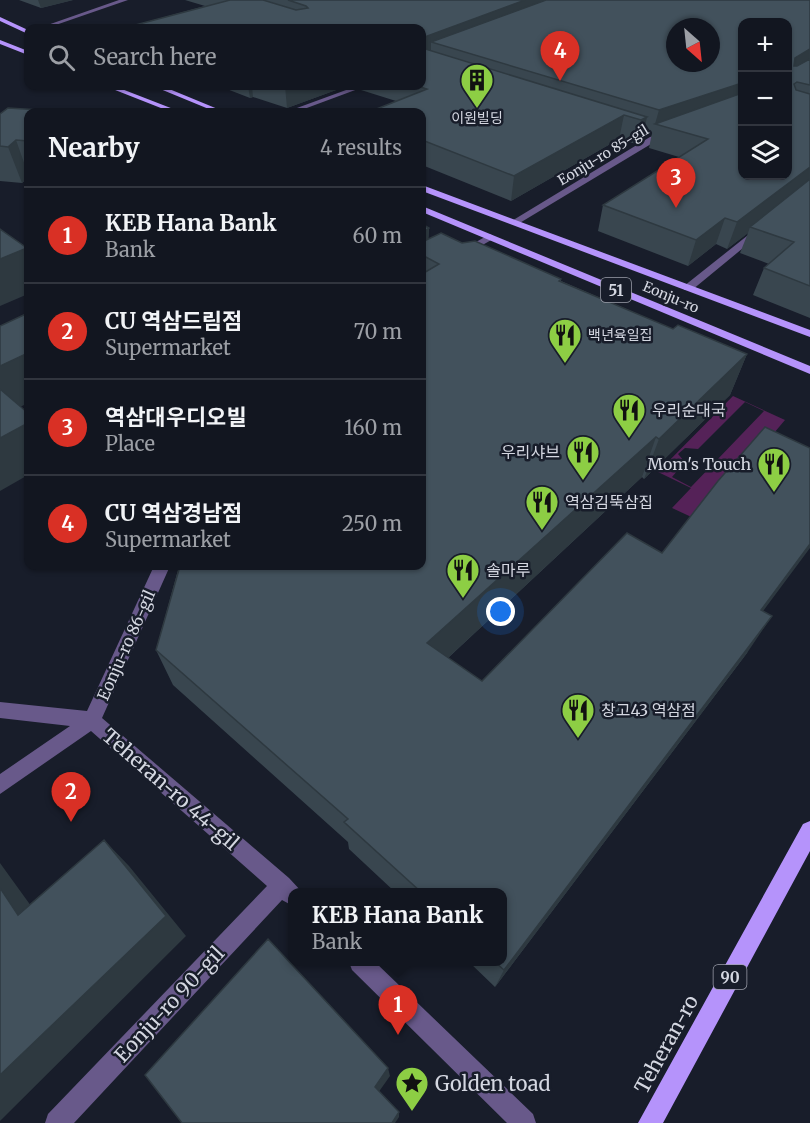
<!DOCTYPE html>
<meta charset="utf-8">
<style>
:root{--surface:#121620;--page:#1f232d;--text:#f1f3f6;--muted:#9c9fa5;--line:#31353e;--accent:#d93025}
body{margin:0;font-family:Merriweather,"Noto Sans KR",serif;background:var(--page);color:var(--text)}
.controls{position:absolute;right:18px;top:18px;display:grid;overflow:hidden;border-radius:12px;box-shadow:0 2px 4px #0004}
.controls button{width:54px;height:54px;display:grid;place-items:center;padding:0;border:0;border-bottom:2px solid var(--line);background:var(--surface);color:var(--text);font:30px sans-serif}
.compass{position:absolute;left:666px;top:18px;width:54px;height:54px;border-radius:50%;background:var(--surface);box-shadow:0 2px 4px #0004;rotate:153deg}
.you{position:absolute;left:501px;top:612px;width:21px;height:21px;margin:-15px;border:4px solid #fff;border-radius:50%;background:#1a73e8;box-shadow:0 0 0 9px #1a73e833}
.badge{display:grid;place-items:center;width:39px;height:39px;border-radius:50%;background:var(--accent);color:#fff;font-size:20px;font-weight:700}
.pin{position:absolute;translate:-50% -50px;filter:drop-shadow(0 2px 3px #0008)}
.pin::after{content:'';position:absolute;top:32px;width:21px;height:18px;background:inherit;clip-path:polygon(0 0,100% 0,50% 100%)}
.popup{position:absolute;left:288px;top:888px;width:219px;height:78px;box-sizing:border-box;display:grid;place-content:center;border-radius:12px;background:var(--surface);filter:drop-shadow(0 2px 4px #0005);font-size:20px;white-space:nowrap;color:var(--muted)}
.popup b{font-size:22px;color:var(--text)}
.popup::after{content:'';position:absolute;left:50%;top:100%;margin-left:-12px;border:12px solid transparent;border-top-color:var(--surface)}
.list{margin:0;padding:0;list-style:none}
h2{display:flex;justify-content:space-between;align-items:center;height:78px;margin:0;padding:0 24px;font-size:26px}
h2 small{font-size:20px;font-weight:400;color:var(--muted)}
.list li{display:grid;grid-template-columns:39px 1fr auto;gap:18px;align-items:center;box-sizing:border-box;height:96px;padding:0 24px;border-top:2px solid var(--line)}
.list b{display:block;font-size:22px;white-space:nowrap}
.list p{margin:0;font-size:20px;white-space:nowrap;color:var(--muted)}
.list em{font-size:20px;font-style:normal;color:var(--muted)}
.icon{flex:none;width:33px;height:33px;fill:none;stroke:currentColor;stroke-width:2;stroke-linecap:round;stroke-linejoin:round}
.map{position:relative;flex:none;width:810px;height:1123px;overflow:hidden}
.search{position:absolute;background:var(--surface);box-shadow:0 2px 4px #0004;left:24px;top:24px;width:402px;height:66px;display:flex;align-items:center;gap:15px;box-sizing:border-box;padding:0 21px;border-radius:12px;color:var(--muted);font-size:22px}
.panel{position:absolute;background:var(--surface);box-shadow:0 2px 4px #0004;left:24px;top:108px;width:402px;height:462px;border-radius:12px}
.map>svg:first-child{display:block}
.green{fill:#552258;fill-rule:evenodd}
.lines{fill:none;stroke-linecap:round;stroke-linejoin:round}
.street{fill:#68598a;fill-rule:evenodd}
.primary{fill:#b593fb;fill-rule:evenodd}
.wall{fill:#39464f;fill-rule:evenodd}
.shaded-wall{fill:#2e3940}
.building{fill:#42515c;stroke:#2e3940;stroke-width:1.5;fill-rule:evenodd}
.labels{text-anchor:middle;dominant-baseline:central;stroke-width:5;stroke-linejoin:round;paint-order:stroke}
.far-poi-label{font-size:14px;fill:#d4d7e1;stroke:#181d2a}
.far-street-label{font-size:14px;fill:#d4d7e1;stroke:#181d2a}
.shield{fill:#181d2a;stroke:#9c9faa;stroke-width:1.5}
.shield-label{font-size:15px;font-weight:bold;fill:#d4d7e1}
.poi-label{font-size:16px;fill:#d4d7e1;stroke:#181d2a;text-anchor:start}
.street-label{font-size:16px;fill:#d4d7e1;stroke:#181d2a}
.near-street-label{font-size:20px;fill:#d4d7e1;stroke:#181d2a}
.near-poi-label{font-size:20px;fill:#d4d7e1;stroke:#181d2a;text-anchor:start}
</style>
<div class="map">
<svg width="810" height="1123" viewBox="0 0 810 1123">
<rect width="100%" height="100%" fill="#181d2a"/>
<path class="green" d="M733 396 785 420 700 521 672 508 691 488 658 472ZM745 402 764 411 691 487 672 477 685 462 678 454 685 448 698 449Z"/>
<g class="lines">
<path class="street" d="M119 0H128L47 28H39Z
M357 86H366L296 112H286Z
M668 132 672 134 671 136 656 141 518 224 510 222 650 137Z
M757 228 765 230 692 290H684V286Z
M490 234 495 237 493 239 465 255 457 253Z
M154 566H170L102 718 289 878 302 892H293V906L282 900 74 1123H45L48 1114 267 886 91 731 0 794V774L70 726 0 718V702L87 711Z
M349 962H375L533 1114 536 1123H507L352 970Z"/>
<path class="primary" d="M0 17 28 30V34L0 21Z
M0 40 28 51V55L0 44Z
M105 86H114L181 112H171Z
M153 86H162L225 112H216Z
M422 185 810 330V337L422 191Z
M422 206 810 366V374L422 212Z
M810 821V851L663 1123H638L803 824Z"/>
</g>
<path class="wall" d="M19 0H73L41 8Z
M185 0H810V318L753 295 764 268 769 264 740 253 748 233 727 249 716 244 688 266 598 231 603 205 679 157 649 148 652 133 644 131 642 141 636 144 619 139 511 201 422 165V112L396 101 361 90V86H422V28H124L205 6ZM742 22 788 176H742Z
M219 86H347L287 108 253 97 250 98Z
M28 112V178L22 183 0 181V114Z
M422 224 429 228 428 239 462 243 561 279V281L673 329 747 354 730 395 644 479 642 477 448 658 482 681 764 611 747 653 495 987 469 962H503V892H395L349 849 348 842 173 685 156 650 178 570 176 566H422Z"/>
<path class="shaded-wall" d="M38 0H73L41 8Z
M525 0H575L431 42V56L422 59V38Z
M810 49V66L788 80 795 58Z
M742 83V92L738 105 655 124 659 110Z
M248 86H252L253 97 250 98Z
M285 86H347L287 108Z
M624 115 619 139 511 201 514 176Z
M647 117 642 141 636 144 641 120Z
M16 140 28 174V178L22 183 8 147Z
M810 167V184L750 227 748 233 727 249 737 222Z
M725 218 716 244 688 266 696 240Z
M429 228 428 258 422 255V233Z
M27 248 28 251V294L0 306V259Z
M28 353V403L4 415 0 407V366Z
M747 354 730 395 644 479 659 439Z
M28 423V475L0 491V438Z
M656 437 642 477 425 679 427 643Z
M810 544V548L737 646 761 610Z
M772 616 747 653 495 987 504 970Z
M104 840 129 866 186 936 0 1121V1075Z
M0 863 52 935 18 915 0 888Z
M388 1068 390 1076 378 1093 375 1087Z
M399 1112V1117L395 1123H392Z"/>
<path class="building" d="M230 0H263L296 10 308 8 306 6 288 0H525L422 38V28H124Z
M546 0H810V49L795 58 794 66H797L810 59V85L797 82 794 84 796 90 810 94V167L737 222 725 218 696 240 603 205 708 139 655 124 742 93V176H788V22H742V83L659 110 431 42ZM675 27H711V63H675Z
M422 47V48L647 117 641 120 624 115 514 176 422 140V112H369L427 89 417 86H422Z
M8 108 74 112H28V141L16 140 8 147 0 146V114Z
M810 179V286L764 268 794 242 750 227Z
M422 224 429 228 422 233Z
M0 229 27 248 0 259Z
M441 233 462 243 475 241 561 279 559 281 673 329 678 325 747 354 659 439 656 437 427 643 482 681 627 533 662 553 718 481 765 427 810 448V544L761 610 772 616 504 970 495 962H503V892H421L344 822 348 819 156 650 180 566H422V274L439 264 422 255V238V242Z
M28 313V353L0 366V326Z
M0 389 28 413V423L0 438Z
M104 840 166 916 0 1075V888L18 915Z
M268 939 388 1068 375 1087 399 1112 392 1123H182L145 1075Z"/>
<defs>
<symbol id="building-pin" viewBox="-11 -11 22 30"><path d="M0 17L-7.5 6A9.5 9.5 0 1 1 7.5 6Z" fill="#8dce44" stroke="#181d2a"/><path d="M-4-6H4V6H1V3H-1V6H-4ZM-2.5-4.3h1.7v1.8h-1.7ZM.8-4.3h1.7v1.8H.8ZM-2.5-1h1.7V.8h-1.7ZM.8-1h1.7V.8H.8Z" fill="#111"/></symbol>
<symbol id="restaurant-pin" viewBox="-11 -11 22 30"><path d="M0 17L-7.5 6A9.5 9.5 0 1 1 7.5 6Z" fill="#8dce44" stroke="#181d2a"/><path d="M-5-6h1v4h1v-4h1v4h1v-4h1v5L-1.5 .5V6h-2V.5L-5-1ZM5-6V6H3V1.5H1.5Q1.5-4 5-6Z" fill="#111"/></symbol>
<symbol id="sight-pin" viewBox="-11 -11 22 30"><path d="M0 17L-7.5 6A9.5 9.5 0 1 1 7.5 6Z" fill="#8dce44" stroke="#181d2a"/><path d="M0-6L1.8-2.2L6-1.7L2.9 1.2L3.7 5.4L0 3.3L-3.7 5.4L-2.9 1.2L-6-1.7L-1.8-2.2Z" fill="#111"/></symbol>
</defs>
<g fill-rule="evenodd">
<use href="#building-pin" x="458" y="61" width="38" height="52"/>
<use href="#restaurant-pin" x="546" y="316" width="38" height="52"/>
<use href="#restaurant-pin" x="610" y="391" width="38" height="52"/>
<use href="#restaurant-pin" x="564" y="433" width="38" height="52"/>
<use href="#restaurant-pin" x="755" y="445" width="38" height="52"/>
<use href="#restaurant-pin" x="523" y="483" width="38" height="52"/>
<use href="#restaurant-pin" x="444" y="551" width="38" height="52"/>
<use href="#restaurant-pin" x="559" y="691" width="38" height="52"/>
<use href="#sight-pin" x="393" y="1064" width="38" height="52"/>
</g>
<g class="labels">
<g class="far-poi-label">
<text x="477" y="118">이원빌딩</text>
<text x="588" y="335" text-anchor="start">백년육일집</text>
</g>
<g class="far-street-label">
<text transform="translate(603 155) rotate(-31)">Eonju-ro 85-gil</text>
<text transform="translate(671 297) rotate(23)">Eonju-ro</text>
</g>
<g class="shield">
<rect x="601" y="278" width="30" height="24" rx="4.5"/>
<rect x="713.5" y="965" width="33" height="24" rx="4.5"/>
</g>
<g class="shield-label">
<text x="616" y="290">51</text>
<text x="730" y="977">90</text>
</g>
<g class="poi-label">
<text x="652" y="410">우리순대국</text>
<text x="560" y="452" text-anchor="end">우리샤브</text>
<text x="751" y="464" text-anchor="end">Mom's Touch</text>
<text x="565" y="502">역삼김뚝삼집</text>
<text x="486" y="570">솔마루</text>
<text x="601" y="710">창고43 역삼점</text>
</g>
<g class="street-label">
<text transform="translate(126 645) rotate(-66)">Eonju-ro 86-gil</text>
</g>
<g class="near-street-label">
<text transform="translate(171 789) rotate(41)">Teheran-ro 44-gil</text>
<text transform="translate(169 1004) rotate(-47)">Eonju-ro 90-gil</text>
<text transform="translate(666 1044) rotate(-61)">Teheran-ro</text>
</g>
<g class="near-poi-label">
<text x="435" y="1083">Golden toad</text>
</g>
</g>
</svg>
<div class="controls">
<button>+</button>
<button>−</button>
<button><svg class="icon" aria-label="layers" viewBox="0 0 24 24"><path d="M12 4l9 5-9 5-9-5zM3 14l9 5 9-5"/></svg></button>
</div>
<svg class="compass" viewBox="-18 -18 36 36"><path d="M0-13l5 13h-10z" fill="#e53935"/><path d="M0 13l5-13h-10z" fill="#9c9fa5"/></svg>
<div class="you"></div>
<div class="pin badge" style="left:398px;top:1035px">1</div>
<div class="popup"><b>KEB Hana Bank</b>Bank</div>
<div class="pin badge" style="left:71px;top:822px">2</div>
<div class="pin badge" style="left:676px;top:208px">3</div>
<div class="pin badge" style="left:560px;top:81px">4</div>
<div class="search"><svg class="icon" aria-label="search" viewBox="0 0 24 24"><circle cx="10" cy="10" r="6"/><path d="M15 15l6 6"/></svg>Search here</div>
<section class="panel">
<h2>Nearby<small>4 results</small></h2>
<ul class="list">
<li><span class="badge">1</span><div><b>KEB Hana Bank</b><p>Bank</p></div><em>60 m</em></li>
<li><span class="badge">2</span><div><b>CU 역삼드림점</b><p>Supermarket</p></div><em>70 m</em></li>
<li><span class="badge">3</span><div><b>역삼대우디오빌</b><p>Place</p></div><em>160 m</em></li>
<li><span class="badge">4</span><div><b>CU 역삼경남점</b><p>Supermarket</p></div><em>250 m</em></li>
</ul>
</section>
</div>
